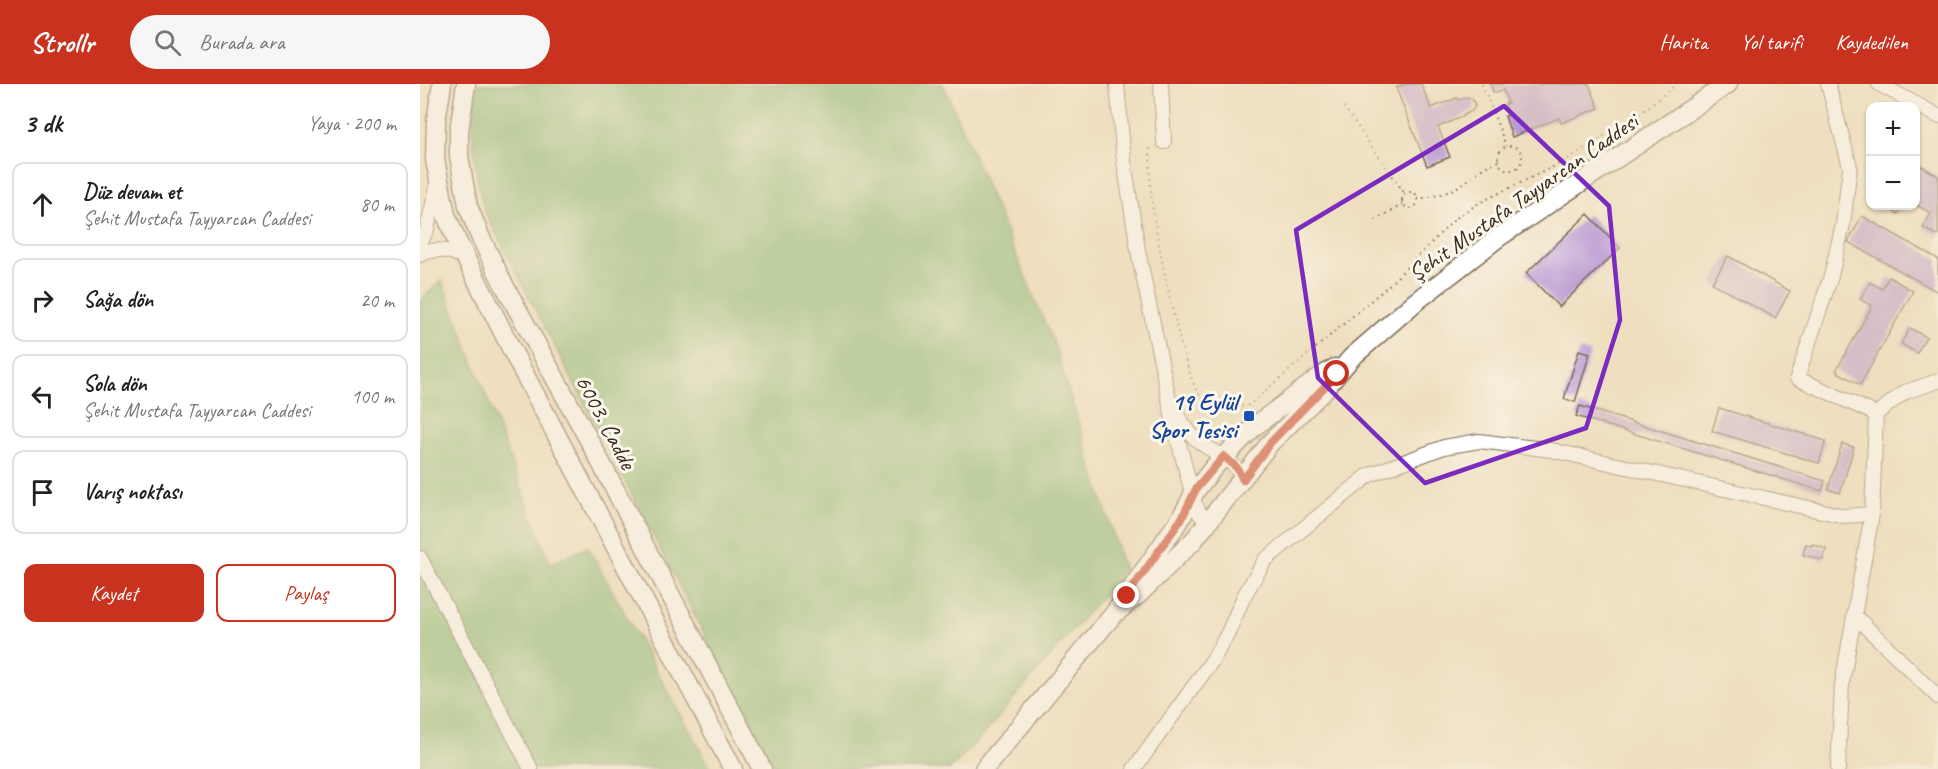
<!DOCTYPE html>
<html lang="tr">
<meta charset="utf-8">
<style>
:root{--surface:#fff;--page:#f6f6f6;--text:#222;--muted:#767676;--line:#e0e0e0;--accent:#c8321e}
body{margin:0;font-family:Caveat,sans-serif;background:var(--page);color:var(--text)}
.controls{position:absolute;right:18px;top:18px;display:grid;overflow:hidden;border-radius:12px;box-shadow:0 2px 4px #0004}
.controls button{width:54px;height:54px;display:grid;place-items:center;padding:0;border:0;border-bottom:2px solid var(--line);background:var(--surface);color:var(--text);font:30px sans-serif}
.stop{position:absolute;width:18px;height:18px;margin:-14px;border:4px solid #c8321e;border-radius:50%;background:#fff}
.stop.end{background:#c8321e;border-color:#fff;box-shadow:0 2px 6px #0008}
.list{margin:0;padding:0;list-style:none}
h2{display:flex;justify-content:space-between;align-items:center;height:78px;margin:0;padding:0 24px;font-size:26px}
h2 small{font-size:20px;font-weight:400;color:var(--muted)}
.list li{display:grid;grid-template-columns:39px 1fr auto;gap:18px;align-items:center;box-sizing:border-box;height:84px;margin:0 12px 12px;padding:0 12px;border:2px solid var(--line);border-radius:12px}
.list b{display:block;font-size:22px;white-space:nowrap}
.list p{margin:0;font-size:20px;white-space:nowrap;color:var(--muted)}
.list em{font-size:20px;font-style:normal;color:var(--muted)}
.actions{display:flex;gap:12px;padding:18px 24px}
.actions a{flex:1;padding:14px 0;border:2px solid var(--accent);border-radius:12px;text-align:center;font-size:21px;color:var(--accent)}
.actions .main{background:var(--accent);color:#fff}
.icon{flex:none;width:33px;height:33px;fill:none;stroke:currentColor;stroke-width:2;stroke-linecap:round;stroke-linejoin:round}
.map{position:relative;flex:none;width:1518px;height:685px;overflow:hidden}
header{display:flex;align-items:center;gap:36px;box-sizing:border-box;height:84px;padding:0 30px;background:var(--accent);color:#fff}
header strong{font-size:28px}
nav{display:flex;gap:33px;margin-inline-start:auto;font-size:21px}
.search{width:420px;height:54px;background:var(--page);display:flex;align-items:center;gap:15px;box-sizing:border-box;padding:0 21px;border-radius:33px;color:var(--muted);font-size:22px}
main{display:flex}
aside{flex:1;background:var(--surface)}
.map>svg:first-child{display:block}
.forest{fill:#84ba76;stroke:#60724a;stroke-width:1.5}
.building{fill:#ba99d2}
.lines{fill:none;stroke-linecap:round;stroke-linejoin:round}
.minor-casing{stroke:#7a6956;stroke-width:16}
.major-casing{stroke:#7a6956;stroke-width:21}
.path{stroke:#7a6956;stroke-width:2;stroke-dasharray:1.5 4.5;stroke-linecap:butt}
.minor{stroke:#fff;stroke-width:14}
.major{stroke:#fff;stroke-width:18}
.route{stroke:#c8321e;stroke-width:8}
.marked{fill:none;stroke:#7b2cbf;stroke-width:4.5;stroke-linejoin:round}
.transit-dot{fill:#1a4fb4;stroke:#fbf7ec;stroke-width:2}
.labels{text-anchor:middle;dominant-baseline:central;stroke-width:6;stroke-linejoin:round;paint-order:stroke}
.street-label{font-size:24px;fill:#3b2a1e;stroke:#fbf7ec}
.transit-label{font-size:24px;font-weight:bold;fill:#164399;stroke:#fbf7ec;text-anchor:end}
</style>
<header>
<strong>Strollr</strong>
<div class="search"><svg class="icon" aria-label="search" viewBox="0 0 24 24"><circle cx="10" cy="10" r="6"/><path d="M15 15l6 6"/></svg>Burada ara</div>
<nav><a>Harita</a><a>Yol tarifi</a><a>Kaydedilen</a></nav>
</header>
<main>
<aside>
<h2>3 dk<small>Yaya · 200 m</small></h2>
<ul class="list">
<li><svg class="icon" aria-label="ahead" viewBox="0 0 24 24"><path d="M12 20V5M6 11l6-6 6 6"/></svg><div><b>Düz devam et</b><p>Şehit Mustafa Tayyarcan Caddesi</p></div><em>80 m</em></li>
<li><svg class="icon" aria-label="right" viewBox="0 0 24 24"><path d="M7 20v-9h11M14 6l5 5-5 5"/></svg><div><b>Sağa dön</b></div><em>20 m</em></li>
<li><svg class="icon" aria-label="left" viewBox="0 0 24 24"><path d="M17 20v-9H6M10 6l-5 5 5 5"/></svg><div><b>Sola dön</b><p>Şehit Mustafa Tayyarcan Caddesi</p></div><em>100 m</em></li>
<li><svg class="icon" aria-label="arrive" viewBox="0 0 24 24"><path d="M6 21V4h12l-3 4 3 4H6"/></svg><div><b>Varış noktası</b></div></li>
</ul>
<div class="actions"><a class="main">Kaydet</a><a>Paylaş</a></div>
</aside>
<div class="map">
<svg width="1518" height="685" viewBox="0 0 1518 685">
<rect width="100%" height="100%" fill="#fbf7ec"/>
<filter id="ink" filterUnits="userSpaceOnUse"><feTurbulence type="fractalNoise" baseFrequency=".0167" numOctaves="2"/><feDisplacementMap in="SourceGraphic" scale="12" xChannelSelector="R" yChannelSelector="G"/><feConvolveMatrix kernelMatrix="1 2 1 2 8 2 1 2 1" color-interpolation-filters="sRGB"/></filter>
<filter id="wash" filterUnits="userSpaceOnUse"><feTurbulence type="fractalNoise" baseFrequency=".008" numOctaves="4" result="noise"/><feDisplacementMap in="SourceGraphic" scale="24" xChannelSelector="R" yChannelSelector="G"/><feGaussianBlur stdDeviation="1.35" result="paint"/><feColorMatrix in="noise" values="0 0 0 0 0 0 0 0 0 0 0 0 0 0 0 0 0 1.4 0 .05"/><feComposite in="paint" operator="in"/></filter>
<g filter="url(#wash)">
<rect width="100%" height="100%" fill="#efdfbf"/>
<path class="forest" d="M57 0H523L634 260 704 486 560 654 530 685H356L320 619 64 126C54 85 48 41 57 0Z
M22 196 130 480 168 463 291 685H0V217Z"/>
<g id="blocks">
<path class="building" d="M985 0H1001L1011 24 1037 14 1038 16 1048 13 1053 16 1055 22 1052 27 1044 31V32L1018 43 1030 73 1007 82 976 4Z
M1070 0H1169L1179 24 1141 39 1139 34 1092 53 1085 32 1089 31 1085 20 1088 19 1083 6 1074 9Z
M1496 79 1518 92V152L1503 144 1511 129 1496 121Z
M1463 122H1482L1478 130Z
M1168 130 1200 164 1139 223 1106 189Z
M1442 132 1518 175V208L1428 158Z
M1308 172 1370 207 1355 234 1292 199Z
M1469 193 1493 207 1440 301 1416 287 1452 222 1440 215 1450 198 1462 205Z
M1490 244 1506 253 1497 269 1481 260Z
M1159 266 1170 269 1155 318 1144 315Z
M1160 322 1405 397 1402 407 1156 332Z
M1299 324 1406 357 1399 379 1292 347Z
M1422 360 1434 363 1420 409 1408 405Z
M1386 460 1391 462 1392 460 1406 465 1403 476 1383 471Z"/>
</g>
</g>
<g filter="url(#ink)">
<use href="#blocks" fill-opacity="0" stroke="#7a6956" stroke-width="1.5"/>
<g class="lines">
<defs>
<path id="minor" d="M697 0 704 77 719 172 755 345 775 420 780 430 789 438
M741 0 744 58
M1408 0 1430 83 1423 140 1411 192 1377 294 1456 330
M1459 0 1518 32
M0 161 7 145 18 99
M0 171C16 163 30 166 45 174
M754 325C761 336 767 348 777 356 793 370 815 373 823 396
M1456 330 1485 308 1518 297
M0 474 111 685
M1434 531 1518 613
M714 685 792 577 808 549 824 512 845 476 949 391 1024 363 1059 357 1131 366 1424 432 1452 430
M1418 685 1422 600 1452 430 1456 330"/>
<path id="major" d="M22 0 16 37 15 76 26 131 38 159 98 278 313 685
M46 0 39 47V72L48 122 60 152 83 199 169 356 342 685
M693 531 719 510 773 457 851 358 903 307 931 274 994 219 1079 153 1308 0
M564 685 693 531 761 434 776 406 794 383 835 342 897 295 915 284"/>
</defs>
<use href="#minor" class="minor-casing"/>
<use href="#major" class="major-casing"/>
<path class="path" d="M1062 0 1086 62
M924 23 985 110
M1078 74a12 12 0 1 1 24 0a12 12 0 1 1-24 0Z
M730 64C730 82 730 101 732 119 736 151 764 297 782 315 795 328 812 325 829 321L968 202 1036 134 1059 119 1143 78 1219 30 1257 0
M982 116a8 8 0 1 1 16 0a8 8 0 1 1-16 0Z
M997 115C1013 113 1029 109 1042 100 1055 91 1064 81 1079 77
M955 136 984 120"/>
<use href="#minor" class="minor"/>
<use href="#major" class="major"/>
</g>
</g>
<g class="lines" filter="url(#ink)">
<path class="route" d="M707 512 762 434 776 405 804 372 817 384 823 396 851 358 917 290"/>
</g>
<path d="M0 0H1518V685H0ZM1084 22 1189 122 1200 236 1166 344 1005 399 898 294 876 146Z" fill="#efdfbf" fill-opacity=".55" fill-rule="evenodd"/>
<path class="marked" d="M1084 22 1189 122 1200 236 1166 344 1005 399 898 294 876 146Z"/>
<rect class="transit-dot" x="823" y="326" width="12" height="12" rx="3"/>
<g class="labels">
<g class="street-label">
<text transform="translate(1103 113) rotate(-35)">Şehit Mustafa Tayyarcan Caddesi</text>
<text transform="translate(186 338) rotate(62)">6003. Cadde</text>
</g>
<g class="transit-label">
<text x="817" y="318">19 Eylül<tspan x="817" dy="28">Spor Tesisi</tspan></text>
</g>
</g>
</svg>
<div class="controls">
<button>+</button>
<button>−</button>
</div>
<div class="stop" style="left:917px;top:290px"></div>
<div class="stop end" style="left:707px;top:512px"></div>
</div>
</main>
